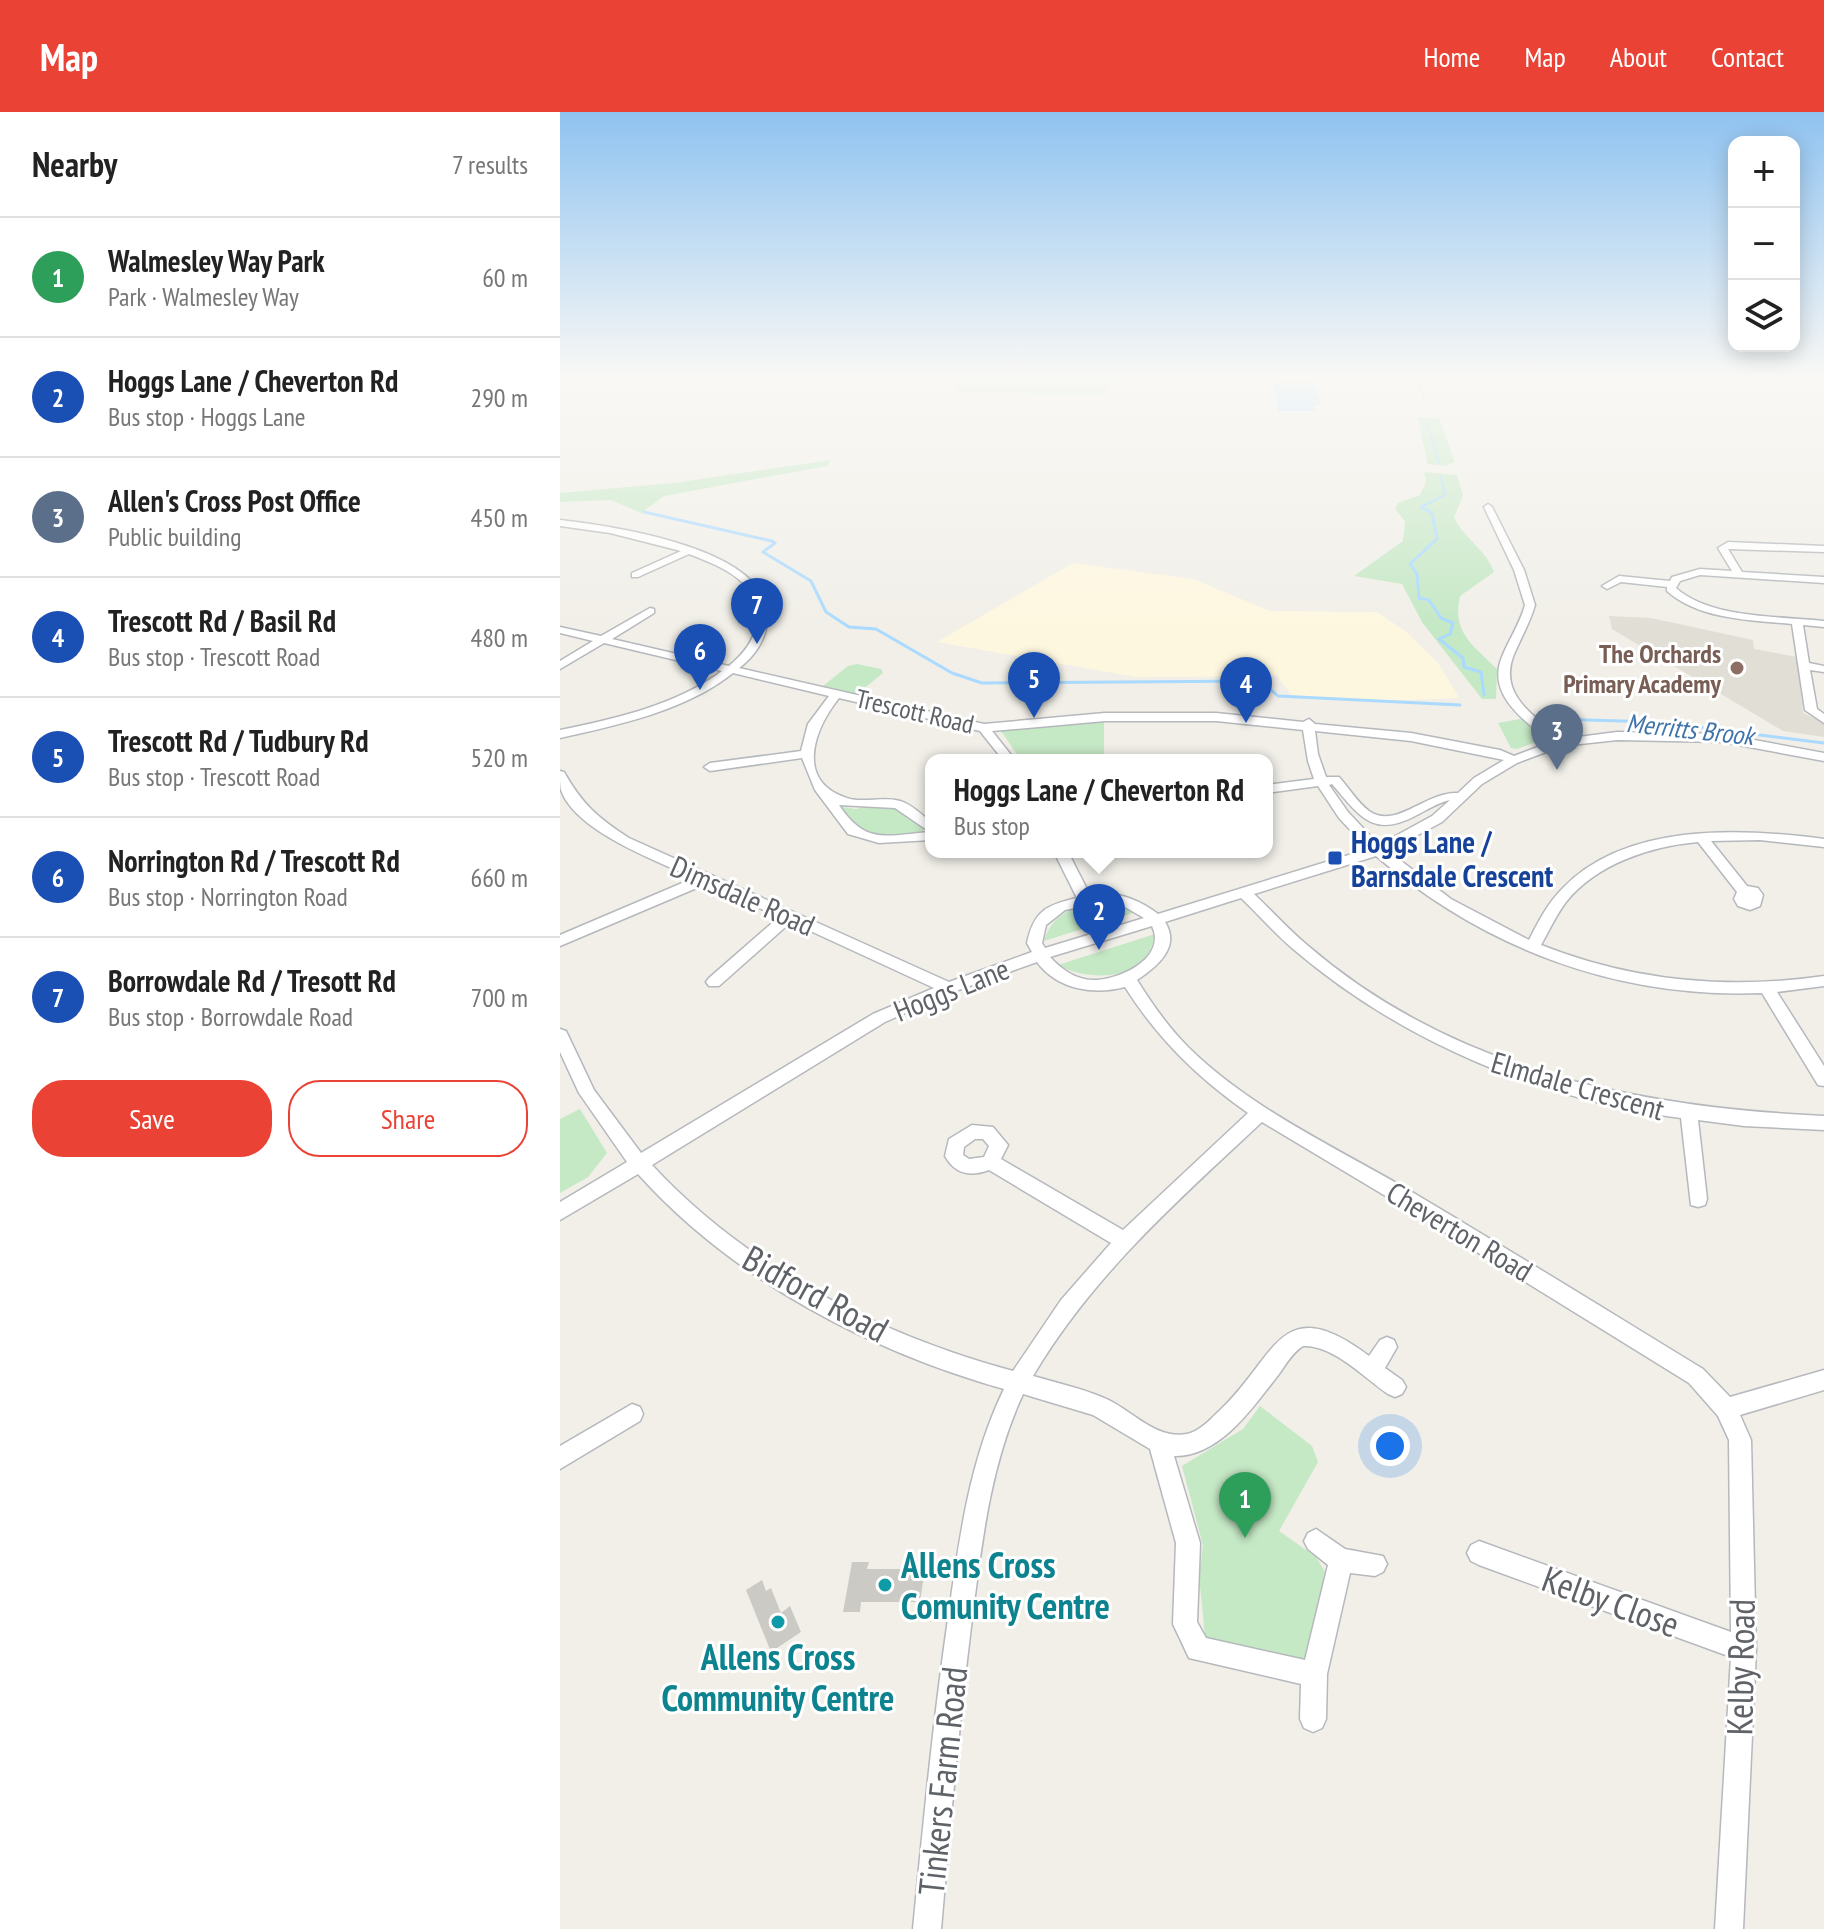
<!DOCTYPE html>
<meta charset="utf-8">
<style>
:root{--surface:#fff;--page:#f2f2f2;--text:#222;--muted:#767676;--line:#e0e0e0;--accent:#ea4335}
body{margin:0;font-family:"PT Sans Narrow",sans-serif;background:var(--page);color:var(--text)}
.controls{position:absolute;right:24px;top:24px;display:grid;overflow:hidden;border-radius:16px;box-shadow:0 4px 20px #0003}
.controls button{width:72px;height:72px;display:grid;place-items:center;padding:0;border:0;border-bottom:2px solid var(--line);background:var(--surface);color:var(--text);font:40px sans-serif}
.you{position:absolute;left:830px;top:1334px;width:28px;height:28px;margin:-20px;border:6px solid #fff;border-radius:50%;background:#1a73e8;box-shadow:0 0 0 12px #1a73e833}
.badge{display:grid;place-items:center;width:52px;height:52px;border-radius:50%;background:var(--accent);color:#fff;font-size:26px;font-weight:700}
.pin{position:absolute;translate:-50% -66px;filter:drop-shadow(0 2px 4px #0008)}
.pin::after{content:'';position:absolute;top:42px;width:28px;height:24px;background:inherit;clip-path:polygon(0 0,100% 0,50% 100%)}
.popup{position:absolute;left:365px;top:642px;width:348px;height:104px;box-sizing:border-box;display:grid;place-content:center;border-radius:16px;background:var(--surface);filter:drop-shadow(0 2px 6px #0005);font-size:26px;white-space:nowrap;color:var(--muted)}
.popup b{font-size:30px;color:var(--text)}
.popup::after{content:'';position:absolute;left:50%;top:100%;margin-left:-16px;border:16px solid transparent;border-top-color:var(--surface)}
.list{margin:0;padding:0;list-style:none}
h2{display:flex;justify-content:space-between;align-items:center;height:104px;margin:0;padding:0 32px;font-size:34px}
h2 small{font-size:26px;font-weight:400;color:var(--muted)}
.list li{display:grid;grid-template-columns:52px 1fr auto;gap:24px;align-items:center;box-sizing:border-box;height:120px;padding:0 32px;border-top:2px solid var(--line)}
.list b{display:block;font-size:30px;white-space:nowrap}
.list p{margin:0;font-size:26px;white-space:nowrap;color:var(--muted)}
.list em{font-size:26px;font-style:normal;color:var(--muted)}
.actions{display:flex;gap:16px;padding:24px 32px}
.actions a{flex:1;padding:18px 0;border:2px solid var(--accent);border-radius:32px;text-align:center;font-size:28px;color:var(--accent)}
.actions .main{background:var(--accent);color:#fff}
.icon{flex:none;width:44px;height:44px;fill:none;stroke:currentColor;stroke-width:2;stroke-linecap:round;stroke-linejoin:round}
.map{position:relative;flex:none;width:1264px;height:1817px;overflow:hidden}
header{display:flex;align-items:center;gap:48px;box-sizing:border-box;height:112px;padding:0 40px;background:var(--accent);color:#fff}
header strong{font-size:38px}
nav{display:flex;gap:44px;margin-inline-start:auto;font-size:28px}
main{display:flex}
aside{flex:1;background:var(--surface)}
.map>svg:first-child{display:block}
.commercial{fill:#fef7e0}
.education{fill:#e1ded6}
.green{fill:#c5e8c5}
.water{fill:#aadaff}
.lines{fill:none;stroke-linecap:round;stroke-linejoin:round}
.stream-far1{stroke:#aadaff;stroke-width:2}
.stream{stroke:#aadaff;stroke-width:3}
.building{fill:#cccac5}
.minor-casing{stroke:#b5b8bc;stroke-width:3}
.minor{fill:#fff;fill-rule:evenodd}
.education-dot{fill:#8d6e63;stroke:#fff;stroke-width:3}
.transit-dot{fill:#1a4fb4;stroke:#fff;stroke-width:3}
.culture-dot{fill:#0f9aa8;stroke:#fff;stroke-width:3}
.labels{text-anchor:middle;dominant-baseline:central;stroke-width:6;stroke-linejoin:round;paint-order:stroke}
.far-education-label{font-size:26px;font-weight:bold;fill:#785e54;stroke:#fff;text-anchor:end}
.far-street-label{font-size:26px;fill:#5f6368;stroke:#fff}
.far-water-label{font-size:26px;font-style:italic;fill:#4174aa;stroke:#fff}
.transit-label{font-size:30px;font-weight:bold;fill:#164399;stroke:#fff;text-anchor:start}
.street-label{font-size:30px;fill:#5f6368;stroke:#fff}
.near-street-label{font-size:36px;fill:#5f6368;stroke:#fff}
.near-culture-label{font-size:36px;font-weight:bold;fill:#0d838f;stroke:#fff;text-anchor:start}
</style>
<header>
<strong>Map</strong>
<nav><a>Home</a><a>Map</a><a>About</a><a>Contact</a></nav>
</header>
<main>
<aside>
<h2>Nearby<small>7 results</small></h2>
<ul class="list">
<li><span class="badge" style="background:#2e9e5b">1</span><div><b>Walmesley Way Park</b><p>Park · Walmesley Way</p></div><em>60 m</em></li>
<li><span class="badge" style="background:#1a4fb4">2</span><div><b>Hoggs Lane / Cheverton Rd</b><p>Bus stop · Hoggs Lane</p></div><em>290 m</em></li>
<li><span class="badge" style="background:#5c6f8a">3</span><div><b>Allen's Cross Post Office</b><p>Public building</p></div><em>450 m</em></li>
<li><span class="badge" style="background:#1a4fb4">4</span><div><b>Trescott Rd / Basil Rd</b><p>Bus stop · Trescott Road</p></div><em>480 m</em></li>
<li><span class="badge" style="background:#1a4fb4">5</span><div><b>Trescott Rd / Tudbury Rd</b><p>Bus stop · Trescott Road</p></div><em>520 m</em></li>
<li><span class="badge" style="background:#1a4fb4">6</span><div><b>Norrington Rd / Trescott Rd</b><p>Bus stop · Norrington Road</p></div><em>660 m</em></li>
<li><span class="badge" style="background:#1a4fb4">7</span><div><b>Borrowdale Rd / Tresott Rd</b><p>Bus stop · Borrowdale Road</p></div><em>700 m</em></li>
</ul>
<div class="actions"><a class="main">Save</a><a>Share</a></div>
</aside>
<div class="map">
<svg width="1264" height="1817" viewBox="0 0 1264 1817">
<rect width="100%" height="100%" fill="#f1efe8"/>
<path class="commercial" d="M513 451 633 467 710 499 817 500 845 519 879 552 899 586 818 589 733 585 717 564 576 565 377 530Z"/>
<path class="education" d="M1049 504 1091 506 1193 528 1194 537 1237 545 1243 601 1264 611V625L1223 619 1052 517Z"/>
<path class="green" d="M399 262H597L591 266 558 268 542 284 394 280Z
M987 262H1175L1180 268Z
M857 305 879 306 895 350 884 354 868 352Z
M271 348 267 354 104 384 81 401 51 388 0 390V381L114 371Z
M864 360 897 363 903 384 894 405C904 427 926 437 934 460L900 484C892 521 912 532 937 557L936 587H922L862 510 842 472 794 464 843 429 845 409 835 397 838 391 860 383 866 370Z
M297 552 321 557 323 561 297 582 263 574 288 554Z
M966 606 984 627 957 637 951 636 938 611Z
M544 609V648H461L441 619Z
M311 693C333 693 350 701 364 719 323 724 301 734 278 694L296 697Z
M536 790H552L579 799 484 829C492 803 511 795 536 790Z
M595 822C590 869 531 871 498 853Z
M20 997 47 1041 28 1065 0 1081V1007Z
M700 1294 752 1334 758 1350 719 1419 756 1445 765 1460 752 1548 684 1544 645 1524 639 1464 643 1433 622 1354 683 1317Z"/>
<path class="water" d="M713 271H755L761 293H754L755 299H718Z"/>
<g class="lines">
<path class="stream-far1" d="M542 262H590
M858 265 864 288
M0 270 36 262
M867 310 879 351
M864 397 861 395 885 383 881 364"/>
<path class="stream" d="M861 395 872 401 877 427 850 452 857 462 859 486 869 488 881 506 893 511 890 522 879 527 903 546 904 555 921 560 924 583
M84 400 212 429 215 431 203 440 251 469 266 500 289 515 316 517 392 561 422 571 701 569 718 584 900 593
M995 607 1094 610 1264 631"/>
</g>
<path class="building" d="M292 1450H309L307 1457H365L360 1490H301L300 1500H283Z
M202 1468 206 1479 211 1476 221 1501 230 1494 241 1520 211 1540 186 1478Z"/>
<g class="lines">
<defs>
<path id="minor" d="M928 392 932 395 964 458 975 493C970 510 962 524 955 540 936 582 974 604 1003 627L1057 620 1162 622 1264 641V649L1162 630 1057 628 1002 634 957 651 922 672 882 710 828 739 891 787 969 828C978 810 988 791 1002 777 1065 710 1181 716 1264 727V735L1200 728 1151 729 1187 774 1198 776 1203 783 1200 794 1190 798 1178 794 1174 787 1177 780 1138 730C1091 734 1036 752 1006 790 996 803 989 819 981 833 1072 869 1168 878 1264 864V874L1217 880 1264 954V974L1258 973 1202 881C1058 887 925 837 816 744L694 782C712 799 728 817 747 833 893 959 1077 995 1264 1004V1018L1184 1014 1138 1008 1147 1087 1145 1093 1138 1095 1131 1093 1121 1006C983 988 845 931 738 841 718 825 700 804 681 786L605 810C621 835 597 855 577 868 592 892 608 915 628 935 693 999 780 1037 857 1083 953 1140 1048 1199 1143 1257L1170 1285 1264 1258V1278L1180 1303 1191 1328 1196 1537 1183 1817H1155L1171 1545 919 1453 911 1449 907 1441 911 1433 919 1429 1171 1520 1169 1328 1158 1304 1129 1271 844 1095 702 1010C618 1088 532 1164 473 1264 497 1271 521 1276 544 1286 571 1297 595 1328 627 1322 638 1320 649 1309 657 1301 717 1247 718 1176 809 1244L820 1228 827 1225 834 1228 837 1235 825 1256 842 1268 846 1275 842 1282 835 1285 828 1282C803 1265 774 1233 743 1234 733 1240 726 1252 719 1262 693 1295 660 1345 614 1344L640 1431 637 1510 646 1526 745 1548 768 1453 748 1437 744 1429 748 1421 756 1417 785 1437 823 1444 827 1452 823 1460 815 1464 790 1461 767 1562 766 1607 762 1616 753 1620 744 1616 740 1607 741 1572 629 1546 613 1512 616 1431 590 1337 533 1303 463 1282C430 1353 422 1430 412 1507 399 1610 390 1714 381 1817H353C363 1714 373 1610 388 1507 399 1428 409 1349 444 1277 309 1239 172 1167 78 1062L0 1108V1090L67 1050 19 981 0 940V917L6 919 34 978 81 1041 313 902 374 876 231 810 159 874H149L146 870 149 866 219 805 146 772 0 834V823L134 766C97 749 15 719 1 678 0 673 0 665 0 659L4 660C22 692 38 706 69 726L389 870 472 840 467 831C474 799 486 793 517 786L494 740H508L530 783C554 778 578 787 598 802L808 737 779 706 758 674 707 681V673L754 667 748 649 743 618 656 609H545L432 619 455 648H443L420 619 279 586C255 616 235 667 284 685 300 692 323 684 340 689 351 692 362 703 371 710V728L319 731 288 722 255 678 242 646 150 659 144 655 150 651 241 639 248 612 269 584 173 561C125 599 58 613 0 626V618C54 607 117 593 162 559L44 531 0 557V549L33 529 0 521V515L41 524 90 496 94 497V501L52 527 169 554C182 543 194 530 196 513 203 471 163 455 129 442L78 465H72V461L121 439 50 421 0 414V408C52 414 218 437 207 511 205 529 194 545 179 556L424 612 545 601H656L743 610 749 607 755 612 851 621 940 638 954 644 991 630C965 609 926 583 942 545 949 527 960 512 965 493L954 458 924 395ZM755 619 851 629 944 648 914 666 898 681C866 679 836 718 809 699 797 690 789 676 779 665H766L758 642ZM772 672C798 702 812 727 855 704 867 698 877 691 890 688L872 704 819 733 788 700 769 673ZM279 693 335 696 370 720C327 723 306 734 279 693ZM543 790 565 795 584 806 485 836 482 831 486 813 505 798ZM592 814C607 846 560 868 533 868 516 868 501 857 490 845ZM477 850C498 878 534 883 565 875 598 927 638 966 688 1001L563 1118 441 1047 448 1033 433 1015 412 1013 389 1027 385 1044C395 1062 410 1065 429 1058L551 1131 501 1188 453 1259C320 1223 186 1155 92 1053L325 910 393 880ZM415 1027H423L429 1034 424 1045 409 1047 403 1043 404 1035Z
M1168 430 1264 434V440L1168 437 1182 460 1264 465V471L1140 463 1120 469 1116 476C1151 507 1221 504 1264 509V515L1243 513 1249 551 1264 554V560L1250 558 1257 597 1264 602V611L1245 598 1232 512C1191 508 1140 508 1107 479V475L1061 470 1047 477 1042 474 1059 464 1110 469 1112 465 1140 457 1172 459 1158 436Z
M72 1292 80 1295 83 1302 80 1309 0 1357V1334Z"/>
</defs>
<use href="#minor" class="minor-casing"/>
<use href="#minor" class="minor"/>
</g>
<linearGradient id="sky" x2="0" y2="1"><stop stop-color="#8fc3f1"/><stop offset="0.51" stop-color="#f9f8f5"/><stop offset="1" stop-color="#f9f8f5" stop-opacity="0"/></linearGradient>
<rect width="1264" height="516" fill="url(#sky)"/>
<circle class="education-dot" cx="1177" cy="556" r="8"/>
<rect class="transit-dot" x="767" y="738" width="16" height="16" rx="4"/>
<g class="culture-dot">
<circle cx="325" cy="1473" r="8"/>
<circle cx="218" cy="1510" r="8"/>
</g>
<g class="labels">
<g class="far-education-label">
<text x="1161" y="541">The Orchards<tspan x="1161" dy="30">Primary Academy</tspan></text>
</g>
<g class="far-street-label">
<text transform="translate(355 599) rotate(13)">Trescott Road</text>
</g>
<g class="far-water-label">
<text transform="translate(1130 617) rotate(6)">Merritts Brook</text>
</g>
<g class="transit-label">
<text x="791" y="729">Hoggs Lane /<tspan x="791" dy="34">Barnsdale Crescent</tspan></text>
</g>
<g class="street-label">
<text transform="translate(183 783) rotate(24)">Dimsdale Road</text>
<text transform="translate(391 877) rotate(-22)">Hoggs Lane</text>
<text transform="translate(1018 973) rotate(16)">Elmdale Crescent</text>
<text transform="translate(900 1119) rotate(31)">Cheverton Road</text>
</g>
<g class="near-street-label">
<text transform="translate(256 1181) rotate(29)">Bidford Road</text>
<text transform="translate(1051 1489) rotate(20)">Kelby Close</text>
<text transform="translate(1180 1555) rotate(-89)">Kelby Road</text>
<text transform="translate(382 1669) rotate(-84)">Tinkers Farm Road</text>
</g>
<g class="near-culture-label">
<text x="341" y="1452">Allens Cross<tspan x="341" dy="41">Comunity Centre</tspan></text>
<text x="218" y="1544" text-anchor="middle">Allens Cross<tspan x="218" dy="41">Community Centre</tspan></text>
</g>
</g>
</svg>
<div class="controls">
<button>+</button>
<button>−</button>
<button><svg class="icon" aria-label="layers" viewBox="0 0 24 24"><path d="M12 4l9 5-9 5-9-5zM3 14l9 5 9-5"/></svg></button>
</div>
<div class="you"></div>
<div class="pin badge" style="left:685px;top:1426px;background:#2e9e5b">1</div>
<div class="pin badge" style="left:539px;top:838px;background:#1a4fb4">2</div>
<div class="popup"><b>Hoggs Lane / Cheverton Rd</b>Bus stop</div>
<div class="pin badge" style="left:997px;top:658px;background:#5c6f8a">3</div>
<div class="pin badge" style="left:686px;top:611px;background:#1a4fb4">4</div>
<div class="pin badge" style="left:474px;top:606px;background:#1a4fb4">5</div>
<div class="pin badge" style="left:140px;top:578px;background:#1a4fb4">6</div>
<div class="pin badge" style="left:197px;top:532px;background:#1a4fb4">7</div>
</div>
</main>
